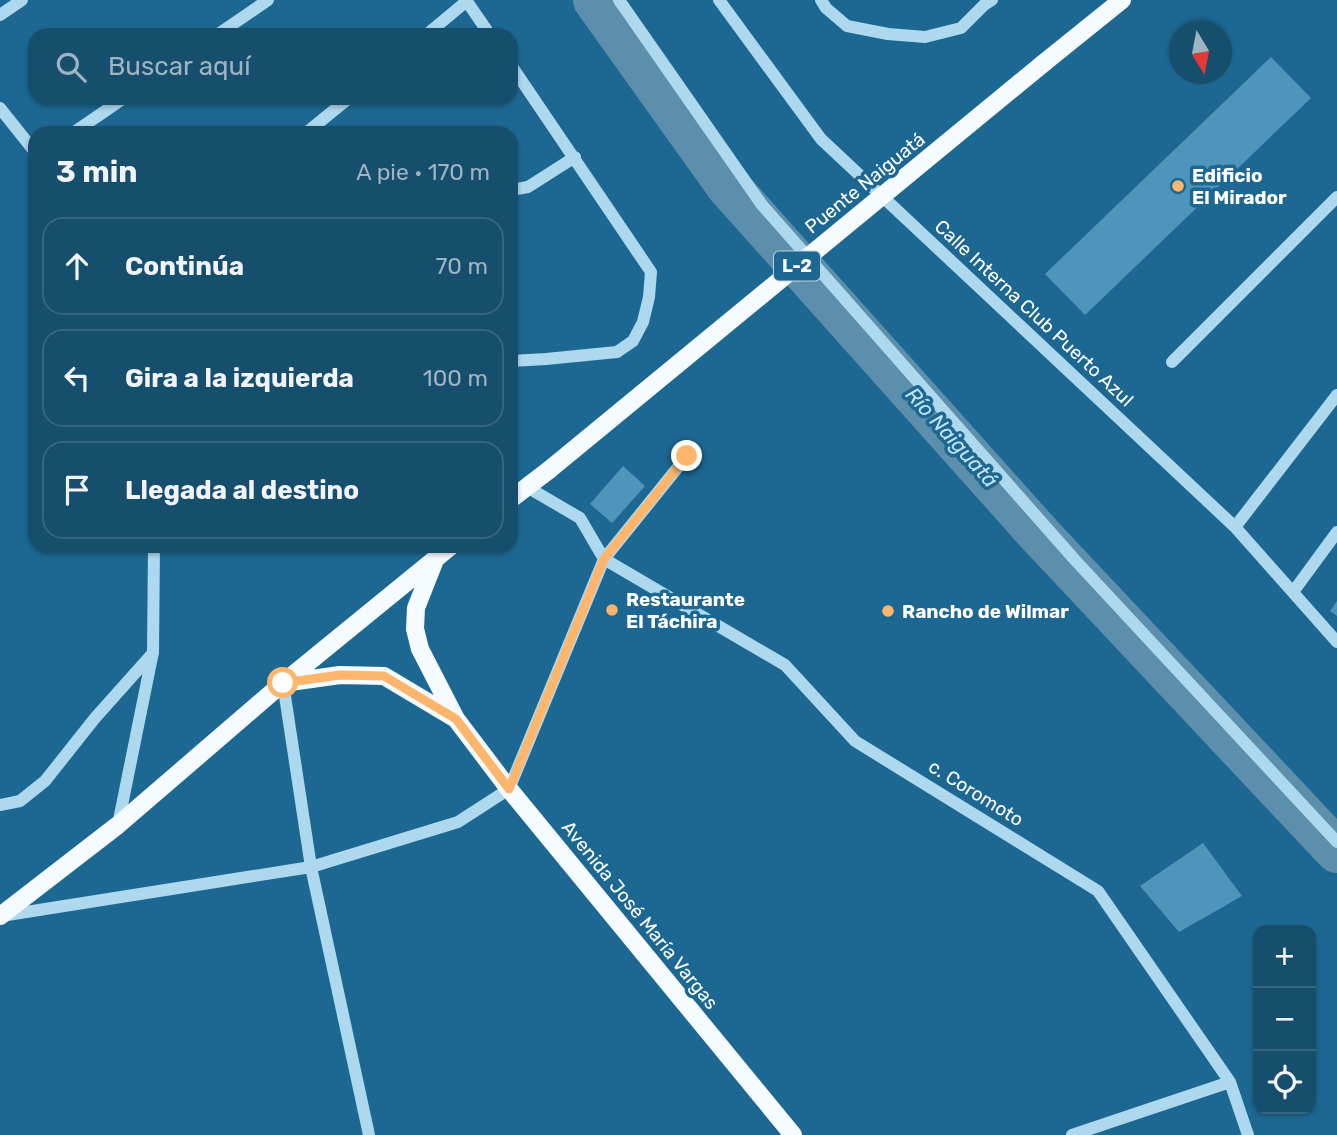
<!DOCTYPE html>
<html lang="es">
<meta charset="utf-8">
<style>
:root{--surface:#164e6e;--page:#1f5573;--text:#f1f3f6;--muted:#9eb4c2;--line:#356581}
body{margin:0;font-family:Rubik,sans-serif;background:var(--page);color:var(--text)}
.controls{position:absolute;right:21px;bottom:21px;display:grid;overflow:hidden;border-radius:14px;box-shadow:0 2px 5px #0004}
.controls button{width:63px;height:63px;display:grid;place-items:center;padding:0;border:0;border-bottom:2px solid var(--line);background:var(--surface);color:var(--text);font:35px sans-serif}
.compass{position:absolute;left:1169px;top:21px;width:63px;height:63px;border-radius:50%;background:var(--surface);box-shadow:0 2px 5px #0004;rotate:170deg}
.stop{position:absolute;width:21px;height:21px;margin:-16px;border:5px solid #feb66c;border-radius:50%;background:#fff}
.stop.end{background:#feb66c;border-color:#fff;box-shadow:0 2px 7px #0008}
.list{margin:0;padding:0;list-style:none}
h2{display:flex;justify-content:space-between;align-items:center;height:91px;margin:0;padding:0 28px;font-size:30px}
h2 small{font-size:23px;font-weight:400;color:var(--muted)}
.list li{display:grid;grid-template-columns:46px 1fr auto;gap:21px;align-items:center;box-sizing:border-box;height:98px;margin:0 14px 14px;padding:0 14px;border:2px solid var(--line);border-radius:21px}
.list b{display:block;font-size:26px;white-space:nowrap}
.list em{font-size:23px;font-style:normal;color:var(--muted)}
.icon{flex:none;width:38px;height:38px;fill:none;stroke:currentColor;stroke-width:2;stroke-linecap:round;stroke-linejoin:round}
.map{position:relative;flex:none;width:1337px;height:1135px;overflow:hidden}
.search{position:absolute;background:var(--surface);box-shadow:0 2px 5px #0004;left:28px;top:28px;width:490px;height:77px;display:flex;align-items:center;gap:18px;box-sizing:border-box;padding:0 24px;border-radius:21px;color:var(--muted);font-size:26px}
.panel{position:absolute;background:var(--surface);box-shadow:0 2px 5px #0004;left:28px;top:126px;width:490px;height:427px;border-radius:21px}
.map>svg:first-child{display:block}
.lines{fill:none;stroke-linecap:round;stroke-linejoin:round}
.river{stroke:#5c8fab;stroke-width:44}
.building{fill:#4e95bc}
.minor{stroke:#add8ee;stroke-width:12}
.major{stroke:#f5fbff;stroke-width:18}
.major-bridge{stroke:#f5fbff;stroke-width:18}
.route{stroke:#feb66c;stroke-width:9}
.poi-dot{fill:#feb66c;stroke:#1d6892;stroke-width:2.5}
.labels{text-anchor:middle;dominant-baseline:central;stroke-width:7;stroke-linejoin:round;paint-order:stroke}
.shield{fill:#1d6892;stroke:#bbd2de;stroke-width:2}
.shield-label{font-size:18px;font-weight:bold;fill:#fff}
.poi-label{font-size:19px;font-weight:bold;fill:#fff;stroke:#1d6892;text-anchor:start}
.street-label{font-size:19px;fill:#fff;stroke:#1d6892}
.water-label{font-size:21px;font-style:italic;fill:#c0e4f6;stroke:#1d6892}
</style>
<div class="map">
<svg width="1337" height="1135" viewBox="0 0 1337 1135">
<rect width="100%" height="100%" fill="#1d6892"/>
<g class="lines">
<path class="river" d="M595 0 728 186 1040 535 1337 851"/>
</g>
<path class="building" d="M1271 57 1311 98 1085 315 1045 274Z
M623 466 645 486 612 523 590 504Z
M1337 601V616L1330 611Z
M1203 843 1242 896 1179 932 1140 886Z"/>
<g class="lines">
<path class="minor" d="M466 0 490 35
M619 0 762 205 1075 560 1337 842
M719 0 821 139 1235 527 1337 642
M821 0 826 8 847 26 888 34 925 37 961 28 984 5 992 0
M0 15 22 0
M217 35 268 0
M426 35 467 1
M511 65 651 272 649 297 643 322 633 341 617 352 546 359 511 361
M0 108 35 152
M73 133 124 98
M306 133 349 98
M511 190 528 187 575 157
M1172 362 1337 197
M527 487 580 518 604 559 785 665 855 741 1098 891 1230 1082 1248 1135
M1235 527 1337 395
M1293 592 1337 532
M283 683 311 867 369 1135
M0 805 20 801 45 781 95 718 153 653
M118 825 153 652 154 546
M1 916 311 867 458 822 509 789 604 559 687 456
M1072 1135 1230 1082"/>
<path class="major" d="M1045 62 1122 0
M511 499 549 470
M435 560 416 608 415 629 420 649 456 719 509 789 793 1135
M283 683 340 675 384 676 456 719
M0 916 118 825 283 683 451 546"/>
<path class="major-bridge" d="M549 470 1045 62"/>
</g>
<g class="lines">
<path class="route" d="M283 683 340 675 384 676 456 719 509 789 604 559 687 456"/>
</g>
<g class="poi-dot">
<circle cx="1178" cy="186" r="7"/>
<circle cx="612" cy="610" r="7"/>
<circle cx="888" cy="611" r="7"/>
</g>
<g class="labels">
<rect class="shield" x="774" y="251.5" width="46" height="29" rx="5"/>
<g class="shield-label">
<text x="797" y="266">L-2</text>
</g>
<g class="poi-label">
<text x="1192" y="175">Edificio<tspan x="1192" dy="22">El Mirador</tspan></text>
<text x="626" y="599">Restaurante<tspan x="626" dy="22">El Táchira</tspan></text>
<text x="902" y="611">Rancho de Wilmar</text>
</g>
<g class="street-label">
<text transform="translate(865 183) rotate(-39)">Puente Naiguatá</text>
<text transform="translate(1034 313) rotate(43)">Calle Interna Club Puerto Azul</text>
<text transform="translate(976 793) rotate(32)">c. Coromoto</text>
<text transform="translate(640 915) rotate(51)">Avenida José María Vargas</text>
</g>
<g class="water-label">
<text transform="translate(952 437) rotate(48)">Río Naiguatá</text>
</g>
</g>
</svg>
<div class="controls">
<button>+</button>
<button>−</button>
<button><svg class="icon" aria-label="locate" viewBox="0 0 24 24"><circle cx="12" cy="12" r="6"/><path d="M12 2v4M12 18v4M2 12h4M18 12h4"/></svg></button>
</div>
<svg class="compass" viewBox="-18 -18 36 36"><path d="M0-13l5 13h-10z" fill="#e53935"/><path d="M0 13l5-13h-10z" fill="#9eb4c2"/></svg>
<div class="stop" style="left:283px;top:683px"></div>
<div class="stop end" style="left:687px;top:456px"></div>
<div class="search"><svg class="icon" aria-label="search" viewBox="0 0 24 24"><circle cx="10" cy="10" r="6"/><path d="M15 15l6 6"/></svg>Buscar aquí</div>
<section class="panel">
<h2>3 min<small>A pie · 170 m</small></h2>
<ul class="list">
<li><svg class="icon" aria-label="ahead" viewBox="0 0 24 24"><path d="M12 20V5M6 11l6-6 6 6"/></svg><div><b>Continúa</b></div><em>70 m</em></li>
<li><svg class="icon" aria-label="left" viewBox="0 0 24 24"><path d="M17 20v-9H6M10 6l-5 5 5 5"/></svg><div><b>Gira a la izquierda</b></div><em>100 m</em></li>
<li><svg class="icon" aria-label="arrive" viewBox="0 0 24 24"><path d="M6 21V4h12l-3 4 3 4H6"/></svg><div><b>Llegada al destino</b></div></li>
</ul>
</section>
</div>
